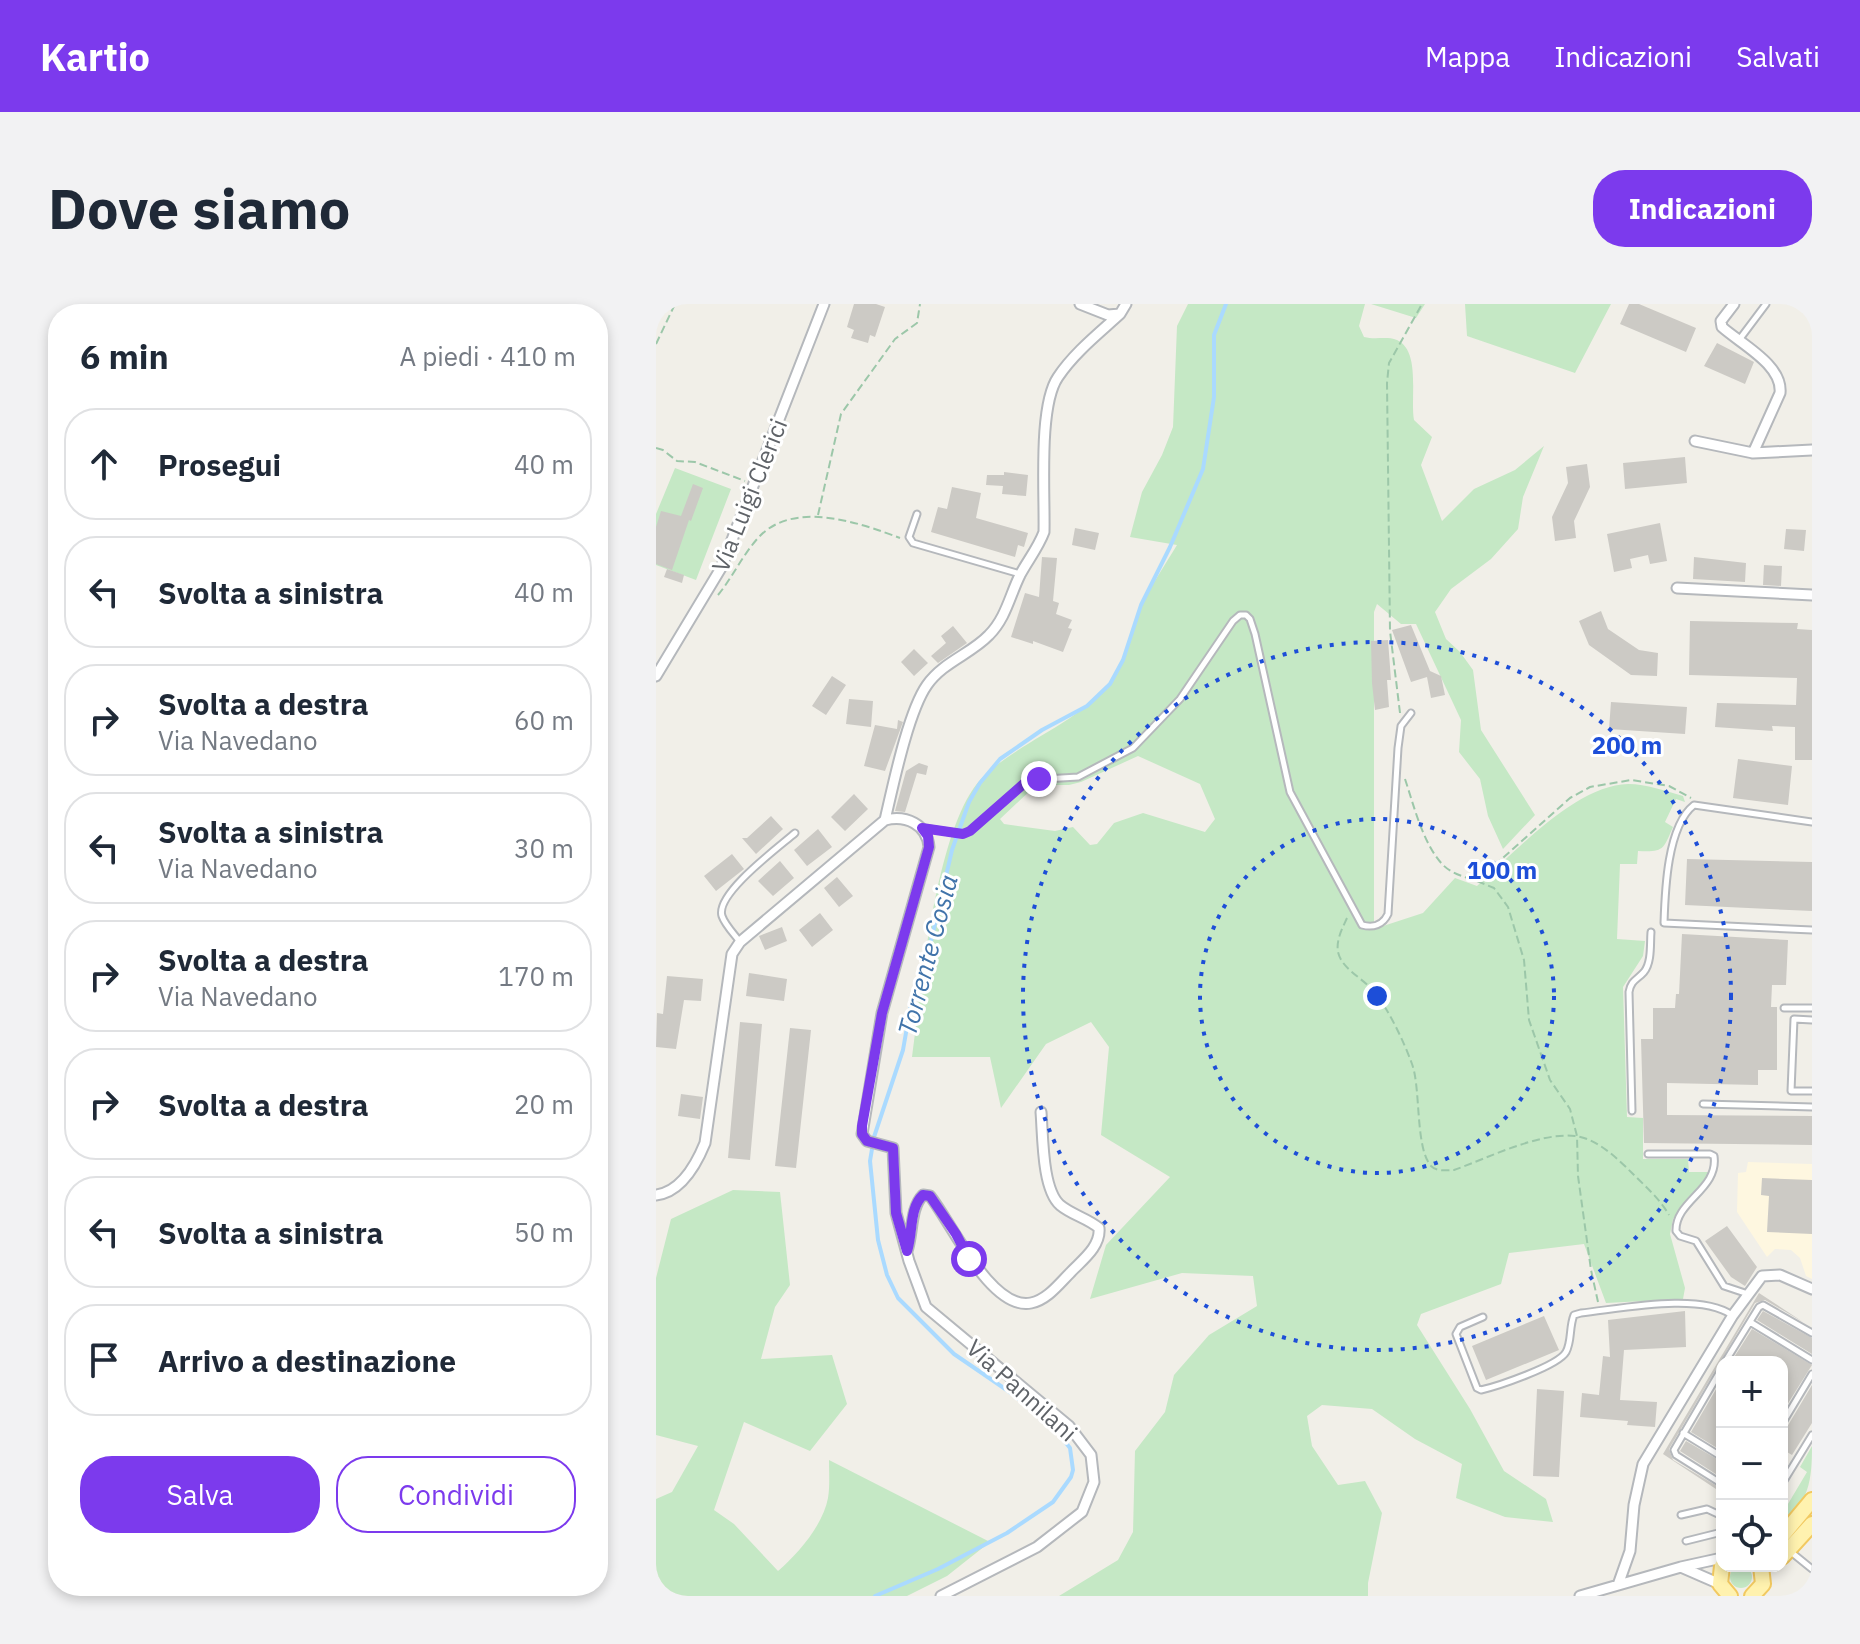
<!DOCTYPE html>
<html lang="it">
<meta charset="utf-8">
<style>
:root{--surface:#fff;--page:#f2f2f3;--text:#1f2937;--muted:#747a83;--line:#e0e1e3;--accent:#7c3aed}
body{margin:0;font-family:"IBM Plex Sans",sans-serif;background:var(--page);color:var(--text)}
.controls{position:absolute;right:24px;bottom:24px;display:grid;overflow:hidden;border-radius:16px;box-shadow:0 4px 12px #0003}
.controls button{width:72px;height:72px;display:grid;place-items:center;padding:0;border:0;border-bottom:2px solid var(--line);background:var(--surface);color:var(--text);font:40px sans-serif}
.stop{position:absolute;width:24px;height:24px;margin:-18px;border:6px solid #7c3aed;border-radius:50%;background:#fff}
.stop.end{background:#7c3aed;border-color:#fff;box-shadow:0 2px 8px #0008}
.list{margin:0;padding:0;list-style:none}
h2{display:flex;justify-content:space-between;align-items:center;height:104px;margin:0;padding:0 32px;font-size:34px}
h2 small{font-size:26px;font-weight:400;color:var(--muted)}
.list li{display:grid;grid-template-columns:52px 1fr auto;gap:24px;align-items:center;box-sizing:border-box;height:112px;margin:0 16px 16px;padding:0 16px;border:2px solid var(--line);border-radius:32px}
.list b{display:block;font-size:30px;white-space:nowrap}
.list p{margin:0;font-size:26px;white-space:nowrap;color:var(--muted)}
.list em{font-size:26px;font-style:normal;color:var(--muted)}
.actions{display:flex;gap:16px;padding:24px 32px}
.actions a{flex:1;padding:18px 0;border:2px solid var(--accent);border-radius:32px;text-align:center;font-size:28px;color:var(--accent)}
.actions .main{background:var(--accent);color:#fff}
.icon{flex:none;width:44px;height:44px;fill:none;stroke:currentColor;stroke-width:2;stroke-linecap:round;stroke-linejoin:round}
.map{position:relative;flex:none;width:1156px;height:1292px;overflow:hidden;border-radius:32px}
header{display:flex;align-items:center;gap:48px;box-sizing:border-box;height:112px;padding:0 40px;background:var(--accent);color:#fff}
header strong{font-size:38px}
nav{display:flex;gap:44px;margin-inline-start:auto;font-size:28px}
.intro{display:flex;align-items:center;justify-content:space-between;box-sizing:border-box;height:192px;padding:0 48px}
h1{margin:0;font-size:56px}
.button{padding:20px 36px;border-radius:32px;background:var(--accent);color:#fff;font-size:28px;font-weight:700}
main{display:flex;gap:48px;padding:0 48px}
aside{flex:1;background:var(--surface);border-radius:32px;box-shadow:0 4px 12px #0003}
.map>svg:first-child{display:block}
.commercial{fill:#fef7e0}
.green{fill:#c5e8c5;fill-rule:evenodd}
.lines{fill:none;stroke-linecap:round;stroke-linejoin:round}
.stream{stroke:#aadaff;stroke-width:4}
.building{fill:#cccac5}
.lane-casing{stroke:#b5b8bc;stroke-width:9}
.street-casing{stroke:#b5b8bc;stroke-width:13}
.primary-casing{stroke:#f2c960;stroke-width:18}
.path{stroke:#9cc7a9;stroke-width:2;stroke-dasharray:8 4;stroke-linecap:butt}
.lane{stroke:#fff;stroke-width:5}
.street{stroke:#fff;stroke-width:9}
.primary{stroke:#fff2af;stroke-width:14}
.route{stroke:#7c3aed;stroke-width:10}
.ring{fill:none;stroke:#1d4ed8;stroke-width:4;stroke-dasharray:4 8}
.labels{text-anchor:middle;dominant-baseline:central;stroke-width:6;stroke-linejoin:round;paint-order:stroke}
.street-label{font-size:24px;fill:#5f6368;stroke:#fff}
.water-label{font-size:26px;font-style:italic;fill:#4174aa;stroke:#fff}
.centre{fill:#1d4ed8;stroke:#fff;stroke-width:4}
.ring-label{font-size:24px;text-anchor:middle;font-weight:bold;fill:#1d4ed8;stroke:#fff;stroke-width:6;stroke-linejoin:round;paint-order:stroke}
</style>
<header>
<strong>Kartio</strong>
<nav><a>Mappa</a><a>Indicazioni</a><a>Salvati</a></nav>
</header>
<div class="intro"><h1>Dove siamo</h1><a class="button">Indicazioni</a></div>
<main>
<aside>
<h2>6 min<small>A piedi · 410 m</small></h2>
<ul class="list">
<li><svg class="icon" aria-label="ahead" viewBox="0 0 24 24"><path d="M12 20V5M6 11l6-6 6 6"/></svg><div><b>Prosegui</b></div><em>40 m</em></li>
<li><svg class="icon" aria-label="left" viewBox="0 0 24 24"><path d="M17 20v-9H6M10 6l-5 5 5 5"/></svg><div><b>Svolta a sinistra</b></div><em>40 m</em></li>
<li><svg class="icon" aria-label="right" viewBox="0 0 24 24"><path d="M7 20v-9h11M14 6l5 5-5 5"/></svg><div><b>Svolta a destra</b><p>Via Navedano</p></div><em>60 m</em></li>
<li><svg class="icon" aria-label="left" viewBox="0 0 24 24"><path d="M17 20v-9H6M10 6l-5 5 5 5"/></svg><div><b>Svolta a sinistra</b><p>Via Navedano</p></div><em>30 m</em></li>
<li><svg class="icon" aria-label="right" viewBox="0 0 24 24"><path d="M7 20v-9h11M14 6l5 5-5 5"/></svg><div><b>Svolta a destra</b><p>Via Navedano</p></div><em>170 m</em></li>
<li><svg class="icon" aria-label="right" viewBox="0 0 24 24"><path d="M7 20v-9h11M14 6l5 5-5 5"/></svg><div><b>Svolta a destra</b></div><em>20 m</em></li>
<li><svg class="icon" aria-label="left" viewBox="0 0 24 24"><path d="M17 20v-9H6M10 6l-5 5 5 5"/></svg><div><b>Svolta a sinistra</b></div><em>50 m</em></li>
<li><svg class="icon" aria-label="arrive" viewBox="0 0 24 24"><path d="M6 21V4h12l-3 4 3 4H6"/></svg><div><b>Arrivo a destinazione</b></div></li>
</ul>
<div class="actions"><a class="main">Salva</a><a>Condividi</a></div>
</aside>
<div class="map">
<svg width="1156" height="1292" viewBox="0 0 1156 1292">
<rect width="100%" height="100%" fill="#f1efe8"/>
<path class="commercial" d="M1092 858 1156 860V975L1150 972 1144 954 1135 946 1119 945 1111 953 1081 908 1082 869 1090 868Z"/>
<path class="green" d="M532 0H709L703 22 708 33C719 36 731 32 741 36 765 47 754 94 758 116L776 133 765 161 786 217 818 185 859 166 888 142 867 193 862 225 835 255 795 285 779 308 790 335 804 348 817 366 825 426 879 511 847 545 832 512 824 475 803 448 805 416 760 320H745L721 300 718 308V625L767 609 799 574 821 582C859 548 920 481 972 480 991 480 1009 487 1027 492L1029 498 1020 495 1009 518 1017 523C1007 546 1008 548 982 547L981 560H964L961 635 989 637 987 652 967 683 971 813 987 814V855H1032L1033 868H1054L1017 915 1014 930 1029 984 1027 995 950 999 928 940 853 949 845 980 765 1010 761 1021 814 1105 848 1167 890 1195 897 1218 849 1213 800 1194 806 1160 759 1135 716 1105 666 1101 651 1112 656 1142 682 1181 709 1177 726 1209 712 1279V1292H403L462 1256 477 1228 479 1147 509 1108 518 1071 553 1031 601 1002 597 972 526 969 434 995 450 941 514 873 445 831 453 743 435 718 390 740 345 804 334 753H256C265 686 280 517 328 472 367 435 426 418 459 373 473 354 474 326 484 304 494 283 509 261 521 241L474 233 486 188 506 151 517 123 521 22ZM482 452 544 480 559 515 549 528 487 509 458 519 441 540 434 541 417 523 399 527 348 520 344 515 380 481H413L425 478Z
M715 0H769L760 14Z
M809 0H955L919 69 811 32Z
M19 164 75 185 40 276 0 261V210Z
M77 886 124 888 134 981 119 1003 105 1055 176 1051 191 1100 154 1147 88 1118 58 1206 78 1220 122 1267C142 1250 167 1221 172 1194 174 1182 173 1169 173 1156L334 1238 291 1272 251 1292H0V1195L16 1188 42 1142 0 1131V974L15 915Z
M1156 1142C1156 1177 1153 1197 1126 1221V1210L1151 1168 1144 1163Z
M1074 1273a11 11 0 1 1 22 0a11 11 0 1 1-22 0Z"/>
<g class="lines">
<path class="stream" d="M219 1292 282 1265 351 1229 397 1198 415 1173 417 1166 414 1144 399 1125 358 1091 298 1050 242 994 231 971 222 936 214 857 218 833 247 746 255 700 274 641 296 546 313 498 324 479 344 455 386 426 431 402 454 380 467 356 485 301 514 243 547 165 558 93V31L570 0"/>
</g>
<path class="building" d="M198 0H220L229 3 219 33 214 31 212 39 195 34 198 26 191 23Z
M973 0H983L1040 24 1030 48 964 20Z
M1061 39 1098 58 1089 80 1048 62Z
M1029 153 1031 179 969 185 967 159Z
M931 160 934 183 918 217 920 234 899 237 896 213 912 179 910 163Z
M348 168 372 171 370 192 346 190 347 182 330 181 331 171H348Z
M37 180 47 184 35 217 33 216 16 266 0 260V223L5 207 25 212Z
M296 183 325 189 320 214 372 229 368 243 362 241 359 253 275 228 282 203 291 205Z
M1004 219 1011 257 994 260 992 251 974 255 976 264 958 268 951 230Z
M419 224 443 229 439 246 416 241Z
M1130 225 1150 226 1148 247 1128 245Z
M386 253 401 254 397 297 403 299 400 310 416 316 412 324 416 325 407 348 377 337V340L355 333 369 289 383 293Z
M1038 253 1090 259 1089 278 1037 275Z
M1108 261 1126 262 1125 282 1107 281Z
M11 265 28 271 26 279 8 273Z
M945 307 952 325 983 346 1002 349 1001 372 975 371 933 341 923 317Z
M1034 317 1142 319 1141 325 1156 326V456H1139V423L1116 422 1117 427 1059 423 1061 399 1140 401 1141 374 1033 371Z
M755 321 774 367 785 372 789 391 775 394 771 373 755 378 736 326Z
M297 322 311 339 282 359 275 352 290 339 285 332Z
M732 336 735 376H731L733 403 719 406 716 379 715 337Z
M258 345 272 359 258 372 245 358Z
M176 372 190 381 170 411 156 402Z
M193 395 217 397 215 423 190 420Z
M955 398 1031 403 1029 430 953 425Z
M242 416 247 418 229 467 208 462 219 421 241 425Z
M1082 455 1136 462 1132 501 1077 494Z
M263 459 272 462 270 471 261 469 249 508 239 507 250 467Z
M198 490 212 505 189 527 175 513Z
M115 512 127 525 100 550 86 534H91Z
M162 525 176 543 151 562 138 546Z
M76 550 88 565 60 587 48 572Z
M1031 555 1156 558V607L1029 601Z
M124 557 138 574 117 592 102 577Z
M181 573 197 592 183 603 168 584Z
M164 609 177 626 156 643 143 626Z
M126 623 131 637 109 646 103 632Z
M1026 630 1132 636 1130 681H1116L1115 703H1121V766H1102V781L1011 779V811L1156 812V841L988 839 985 735H997V704H1019L1020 690H1023Z
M93 669 131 675 128 697 90 692Z
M11 672 47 675 45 697 28 696 20 745 0 743 1 709 7 710Z
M84 718 106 720 94 856 72 854Z
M134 724 155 726 140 864 119 862Z
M25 790 47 793 44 815 22 812Z
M1106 874 1156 876V930L1111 928 1113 892 1105 891Z
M1071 922 1101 963 1089 982 1075 973 1049 937Z
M1103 989 1147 1018 1109 996 1099 999 1013 1145 1017 1156 1066 1185V1189L1007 1150Z
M1029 1007 1030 1043 968 1046 964 1096 1001 1098 999 1123 971 1121 972 1117 924 1113 926 1089 943 1091 947 1052 954 1053 952 1016Z
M1107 1007 1156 1034V1050L1101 1016Z
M888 1012 903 1046 830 1076 816 1042Z
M1096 1025 1156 1061 1126 1109V1058H1075Z
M1066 1075V1147L1035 1128Z
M1156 1081V1119L1136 1151 1126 1145V1125L1131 1123Z
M881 1085 908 1087 903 1173 877 1172Z
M1030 1137 1066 1158V1174L1024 1147Z"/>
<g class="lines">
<defs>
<path id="lane" d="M1083 36 1110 0
M261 210 253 233 257 239 364 270
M1156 518 1038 501C1011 522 1009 588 1008 619L1156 626
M267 524 307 530 314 527 372 476 422 473 477 444 524 395 577 317 584 311H590L594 315 599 330 634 488 706 621C717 624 727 621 732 610L742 444 745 422 755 409
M84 638C79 631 69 621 66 612 59 590 123 543 139 529
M1128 704H1156
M1156 716 1138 715 1135 787H1156
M1047 800 1156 803
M976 807 973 688C975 676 981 676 988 668 996 658 994 640 995 628
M992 850H1054L1058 852C1063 885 1019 897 1020 927L1024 932 1040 937 1068 982 1092 990
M827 1013 804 1023 800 1030 821 1084 825 1086C842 1082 902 1062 910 1048 916 1037 913 1023 918 1011L925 1009C964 1005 1043 988 1076 1011
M1094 1018 1156 1056
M1069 1058 1103 1003 1107 1001 1156 1029
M1066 1064 1018 1146 1020 1151 1066 1180
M1126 1120 1156 1070
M1027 1129 1066 1153
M1126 1180 1156 1131
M1025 1211 1051 1205 1066 1212
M1030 1237 1066 1228
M1135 1248 1156 1265"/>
<path id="street" d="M424 0 452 11 464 10 470 0
M1078 0 1065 17 1066 23C1085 40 1127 61 1124 89L1097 149
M1039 137 1097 149 1156 146
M1021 284 1156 291
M0 372 65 264 168 0
M229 516C237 482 252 408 271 381 287 358 315 350 333 331 350 314 354 291 364 271 372 256 382 244 388 228 389 190 382 102 402 73 418 49 442 30 464 10
M0 891C25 888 40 861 49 839L76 650 84 638 229 516C250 511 271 520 273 543L226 709 206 830 211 837 237 844 240 909 253 957 270 1003 413 1122 435 1151 438 1178 426 1208 381 1243 285 1292
M251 947C257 930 254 904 267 891L274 892C295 918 335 1007 375 999 391 996 403 980 414 969 425 957 445 943 443 924 431 914 416 911 404 901 386 885 387 832 385 808
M1025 1263 1064 1280
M962 1281 974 1247 978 1201 987 1160 1077 1011 1106 972 1124 971 1156 985
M924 1292 1025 1263 1066 1254"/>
<path id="primary" d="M1126 1232 1156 1196
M1126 1253 1156 1220
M1066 1262 1064 1280 1074 1292
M1096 1292 1107 1280 1105 1262"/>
</defs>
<use href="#lane" class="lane-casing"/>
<use href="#street" class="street-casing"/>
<use href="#primary" class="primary-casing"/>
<path class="path" d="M0 40 19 0
M0 144 7 146 21 157 39 158 89 177
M162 211 185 110 239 35 261 19 264 0
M62 291C76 274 86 252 102 234 137 195 204 219 244 234
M744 409 734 327 731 79 733 59 766 0
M749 475C758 502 767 540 787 561 796 570 809 573 821 577L914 494 934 483 975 476 1013 482 1035 494
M821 577 838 584 852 603 868 656 873 716 894 776 914 805 921 832 922 872 935 966 942 998
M691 614C686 625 680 636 682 648 686 666 709 675 719 689 733 706 748 738 756 760 765 784 759 844 775 862 781 868 791 866 798 866 832 854 883 828 919 832 940 834 961 854 976 869 989 882 1004 895 1013 911"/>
<use href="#lane" class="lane"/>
<use href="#street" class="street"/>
<use href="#primary" class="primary"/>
</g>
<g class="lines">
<path class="route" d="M313 955 300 930 274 892 267 891C253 904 257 930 251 947L240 909 237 844 211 837 206 830V822L226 709 273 543 272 532 266 524 307 530 314 527 372 476 383 475"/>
</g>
<g class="ring">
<circle cx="721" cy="692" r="177"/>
<circle cx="721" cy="692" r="354"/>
</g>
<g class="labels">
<g class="street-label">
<text transform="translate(93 191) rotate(-68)">Via Luigi Clerici</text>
<text transform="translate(366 1086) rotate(42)">Via Pannilani</text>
</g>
<g class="water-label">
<text transform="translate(271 651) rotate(-75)">Torrente Cosia</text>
</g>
</g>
<circle cx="721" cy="692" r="12" class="centre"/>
<g class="ring-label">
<text x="971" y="450">200 m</text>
<text x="846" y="575">100 m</text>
</g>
</svg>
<div class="controls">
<button>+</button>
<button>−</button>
<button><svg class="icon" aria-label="locate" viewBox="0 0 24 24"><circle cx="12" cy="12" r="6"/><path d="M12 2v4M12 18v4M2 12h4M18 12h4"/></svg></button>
</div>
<div class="stop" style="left:313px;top:955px"></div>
<div class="stop end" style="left:383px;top:475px"></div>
</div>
</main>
